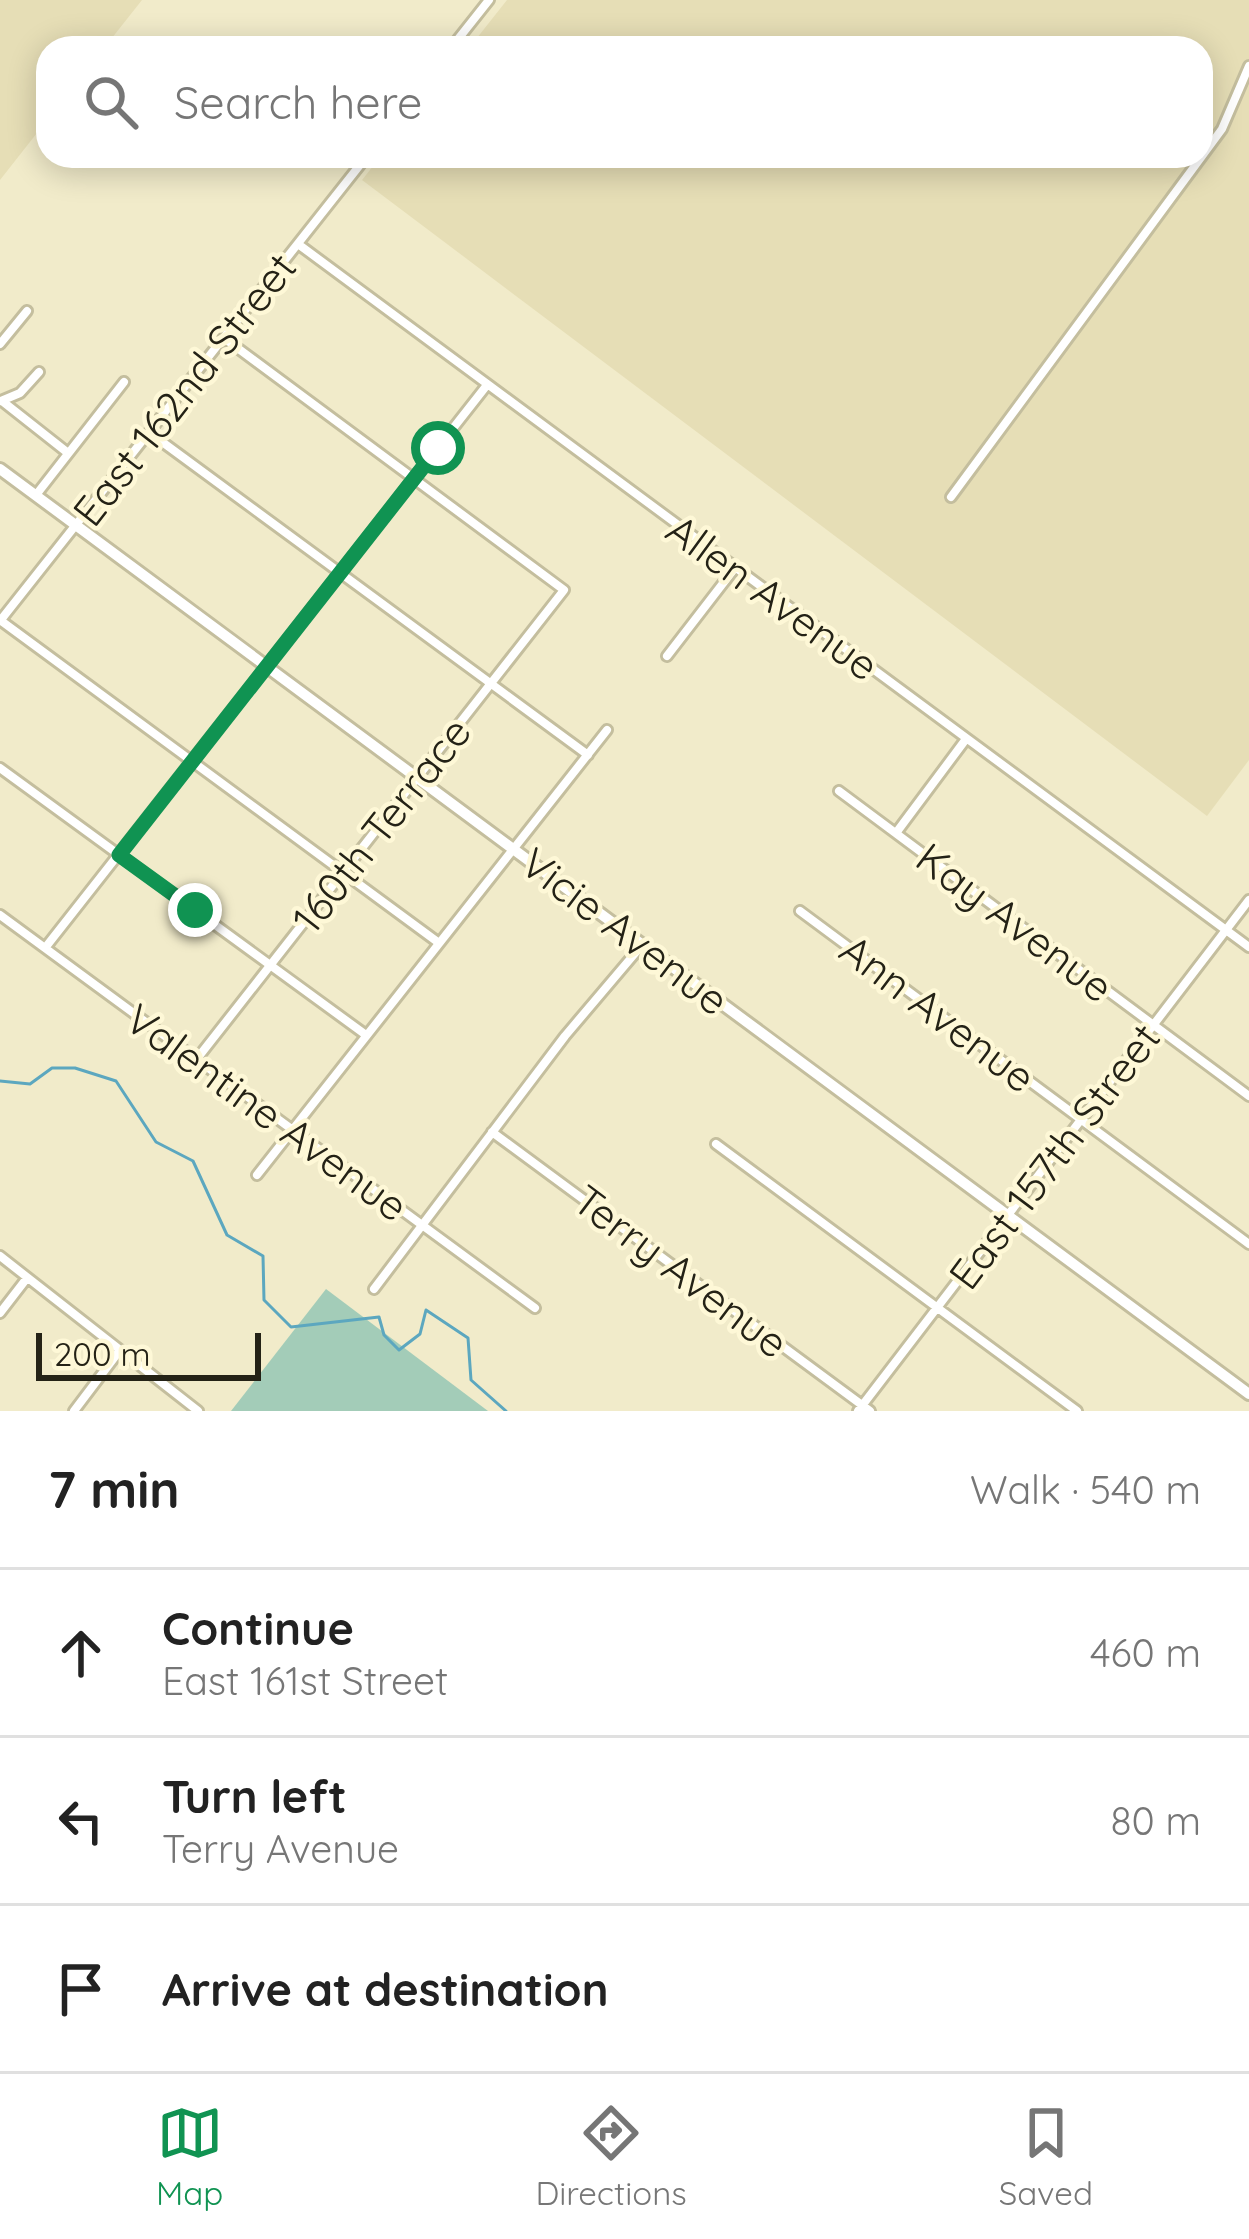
<!DOCTYPE html>
<meta charset="utf-8">
<style>
:root{--surface:#fff;--page:#f6f6f6;--text:#222;--muted:#767676;--line:#e0e0e0;--accent:#109352}
body{margin:0;font-family:Quicksand,sans-serif;background:var(--page);color:var(--text)}
.scale{position:absolute;left:36px;bottom:30px;width:225px;box-sizing:border-box;padding-left:12px;border:6px solid #242216;border-top:0;font-size:33px;line-height:42px;white-space:nowrap;color:#242216;-webkit-text-stroke:9px #fef8d7;paint-order:stroke}
.stop{position:absolute;width:36px;height:36px;margin:-27px;border:9px solid #109352;border-radius:50%;background:#fff}
.stop.end{background:#109352;border-color:#fff;box-shadow:0 3px 12px #0008}
.list{margin:0;padding:0;list-style:none}
h2{display:flex;justify-content:space-between;align-items:center;height:156px;margin:0;padding:0 48px;font-size:51px}
h2 small{font-size:39px;font-weight:400;color:var(--muted)}
.list li{display:grid;grid-template-columns:78px 1fr auto;gap:36px;align-items:center;box-sizing:border-box;height:168px;padding:0 48px;border-top:3px solid var(--line)}
.list b{display:block;font-size:45px;white-space:nowrap}
.list p{margin:0;font-size:39px;white-space:nowrap;color:var(--muted)}
.list em{font-size:39px;font-style:normal;color:var(--muted)}
.icon{flex:none;width:66px;height:66px;fill:none;stroke:currentColor;stroke-width:2;stroke-linecap:round;stroke-linejoin:round}
.map{position:relative;flex:none;width:1249px;height:1411px;overflow:hidden}
.search{position:absolute;background:var(--surface);box-shadow:0 6px 30px #0003;left:36px;right:36px;top:36px;height:132px;display:flex;align-items:center;gap:30px;box-sizing:border-box;padding:0 42px;border-radius:36px;color:var(--muted);font-size:45px}
.sheet{height:660px;background:var(--surface)}
nav{display:flex;justify-content:space-around;align-items:center;box-sizing:border-box;height:168px;border-top:3px solid var(--line);background:var(--surface);font-size:33px;color:var(--muted)}
nav a{display:grid;justify-items:center;gap:6px}
nav .on{color:var(--accent)}
.map>svg:first-child{display:block}
.built{fill:#e6deb6}
.green{fill:#a3ccb8}
.lines{fill:none;stroke-linecap:round;stroke-linejoin:round}
.stream{stroke:#5ca7bf;stroke-width:3}
.minor-casing{stroke:#c4be9e;stroke-width:14}
.tertiary-casing{stroke:#c4be9e;stroke-width:16}
.minor{stroke:#fff;stroke-width:8}
.tertiary{stroke:#fff;stroke-width:10}
.route{stroke:#109352;stroke-width:15}
.labels{text-anchor:middle;dominant-baseline:central;stroke-width:9;stroke-linejoin:round;paint-order:stroke}
.street-label{font-size:42px;fill:#242216;stroke:#fef8d7}
</style>
<div class="map">
<svg width="1249" height="1411" viewBox="0 0 1249 1411">
<rect width="100%" height="100%" fill="#f1ebca"/>
<path class="built" d="M0 0H142L104 48H48V119L0 180Z
M507 0H1249V760L1207 816 362 180 381 156H1201V48H469Z"/>
<path class="green" d="M326 1289 488 1411H231Z"/>
<g class="lines">
<path class="stream" d="M0 1081 30 1084 52 1068H75L116 1081 156 1142 193 1161 227 1235 263 1256 264 1300 291 1327 379 1317 384 1335 399 1350 420 1334 426 1310 468 1338 471 1380 506 1411"/>
<defs>
<path id="minor" d="M451 48 489 0
M298 244 1249 947
M0 344 27 311
M1 401 20 393 39 372
M2 401 68 453
M150 433 588 755
M36 495 124 382
M951 497 1222 129 1249 66
M0 620 439 943
M0 621 367 156
M667 656 734 569
M0 768 366 1035
M839 791 1249 1096
M896 833 966 739
M800 911 1249 1244
M0 915 535 1308
M45 948 487 385
M196 1060 564 590 224 338
M492 1132 870 1411
M716 1144 1077 1411
M257 1175 607 730
M0 1256 198 1411
M374 1289 565 1036 642 945
M0 1313 27 1278
M74 1411 120 1350
M858 1411 1249 900"/>
<path id="tertiary" d="M0 469 1249 1394"/>
</defs>
<use href="#minor" class="minor-casing"/>
<use href="#tertiary" class="tertiary-casing"/>
<use href="#minor" class="minor"/>
<use href="#tertiary" class="tertiary"/>
</g>
<g class="lines">
<path class="route" d="M195 910 119 855 438 448"/>
</g>
<g class="labels">
<g class="street-label">
<text transform="translate(184 389) rotate(-52)">East 162nd Street</text>
<text transform="translate(773 597) rotate(36)">Allen Avenue</text>
<text transform="translate(381 825) rotate(-52)">160th Terrace</text>
<text transform="translate(1015 922) rotate(37)">Kay Avenue</text>
<text transform="translate(625 931) rotate(37)">Vicie Avenue</text>
<text transform="translate(938 1013) rotate(37)">Ann Avenue</text>
<text transform="translate(267 1112) rotate(36)">Valentine Avenue</text>
<text transform="translate(1054 1156) rotate(-53)">East 157th Street</text>
<text transform="translate(681 1271) rotate(37)">Terry Avenue</text>
</g>
</g>
</svg>
<div class="scale">200 m</div>
<div class="stop" style="left:438px;top:448px"></div>
<div class="stop end" style="left:195px;top:910px"></div>
<div class="search"><svg class="icon" aria-label="search" viewBox="0 0 24 24"><circle cx="10" cy="10" r="6"/><path d="M15 15l6 6"/></svg>Search here</div>
</div>
<section class="sheet">
<h2>7 min<small>Walk · 540 m</small></h2>
<ul class="list">
<li><svg class="icon" aria-label="ahead" viewBox="0 0 24 24"><path d="M12 20V5M6 11l6-6 6 6"/></svg><div><b>Continue</b><p>East 161st Street</p></div><em>460 m</em></li>
<li><svg class="icon" aria-label="left" viewBox="0 0 24 24"><path d="M17 20v-9H6M10 6l-5 5 5 5"/></svg><div><b>Turn left</b><p>Terry Avenue</p></div><em>80 m</em></li>
<li><svg class="icon" aria-label="arrive" viewBox="0 0 24 24"><path d="M6 21V4h12l-3 4 3 4H6"/></svg><div><b>Arrive at destination</b></div></li>
</ul>
</section>
<nav>
<a class="on"><svg class="icon" aria-label="map" viewBox="0 0 24 24"><path d="M3 6l6-2 6 2 6-2v14l-6 2-6-2-6 2zM9 4v14M15 6v14"/></svg>Map</a>
<a><svg class="icon" aria-label="directions" viewBox="0 0 24 24"><path d="M12 3l9 9-9 9-9-9zM9 14v-3h6M13 9l2 2-2 2"/></svg>Directions</a>
<a><svg class="icon" aria-label="saved" viewBox="0 0 24 24"><path d="M7 4h10v16l-5-4-5 4z"/></svg>Saved</a>
</nav>
